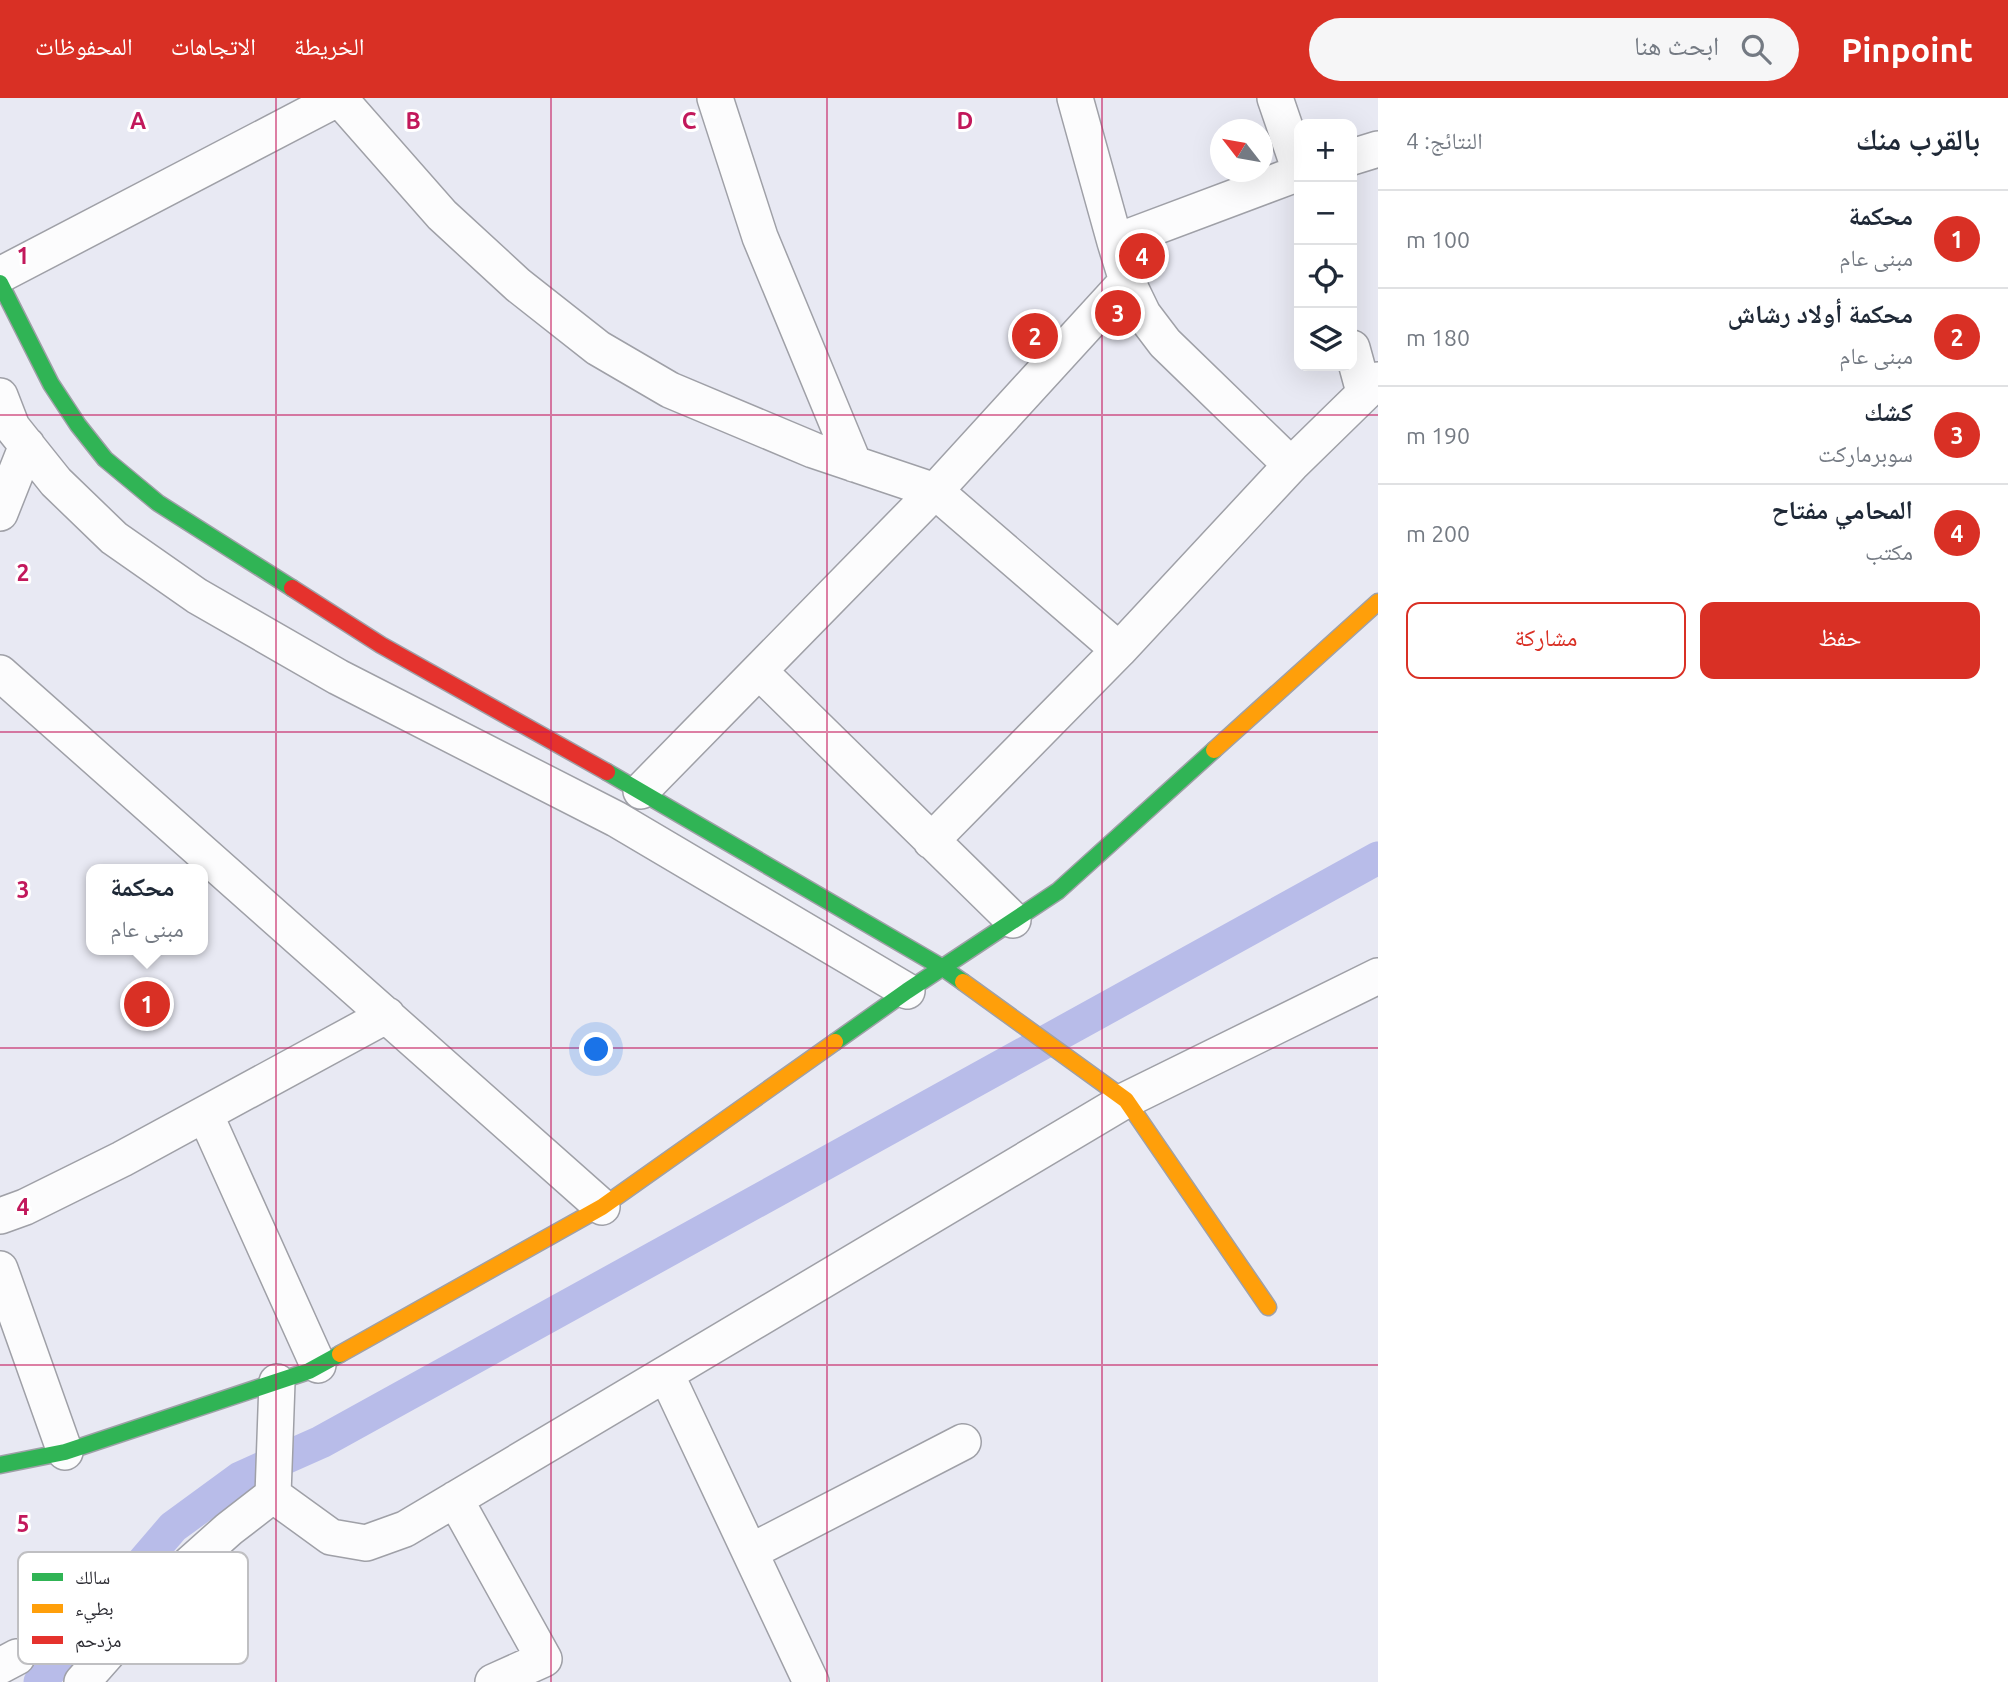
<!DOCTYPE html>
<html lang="ar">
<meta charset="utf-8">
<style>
:root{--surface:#fff;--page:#f6f6f7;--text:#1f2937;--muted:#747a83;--line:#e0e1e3;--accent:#d93025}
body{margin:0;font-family:Ubuntu,"Noto Naskh Arabic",sans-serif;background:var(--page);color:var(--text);direction:rtl}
.controls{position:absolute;right:21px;top:21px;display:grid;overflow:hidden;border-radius:14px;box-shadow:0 7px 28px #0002}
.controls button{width:63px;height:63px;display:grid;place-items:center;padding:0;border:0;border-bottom:2px solid var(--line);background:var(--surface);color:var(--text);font:35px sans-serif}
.compass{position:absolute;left:1210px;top:21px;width:63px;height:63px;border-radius:50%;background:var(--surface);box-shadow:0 7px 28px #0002;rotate:301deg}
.you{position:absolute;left:597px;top:952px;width:24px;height:24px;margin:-18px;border:5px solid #fff;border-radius:50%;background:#1a73e8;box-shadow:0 0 0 10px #1a73e833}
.badge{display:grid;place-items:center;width:46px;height:46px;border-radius:50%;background:var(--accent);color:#fff;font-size:23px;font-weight:700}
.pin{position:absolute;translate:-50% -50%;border:4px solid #fff;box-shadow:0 2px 7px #0006}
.popup{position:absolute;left:86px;top:766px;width:122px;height:91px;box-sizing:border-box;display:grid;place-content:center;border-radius:14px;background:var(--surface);filter:drop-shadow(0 2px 5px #0005);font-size:23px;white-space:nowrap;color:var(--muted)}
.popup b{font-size:26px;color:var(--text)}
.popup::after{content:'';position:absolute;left:50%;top:100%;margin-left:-14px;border:14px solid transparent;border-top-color:var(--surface)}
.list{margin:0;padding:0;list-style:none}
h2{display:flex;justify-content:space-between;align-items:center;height:91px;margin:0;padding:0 28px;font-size:30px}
h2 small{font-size:23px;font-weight:400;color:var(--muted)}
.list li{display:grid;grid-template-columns:46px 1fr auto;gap:21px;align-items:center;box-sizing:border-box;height:98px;padding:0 28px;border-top:2px solid var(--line)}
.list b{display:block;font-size:26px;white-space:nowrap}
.list p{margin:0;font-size:23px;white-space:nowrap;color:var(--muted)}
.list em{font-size:23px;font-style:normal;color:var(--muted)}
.actions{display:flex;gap:14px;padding:21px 28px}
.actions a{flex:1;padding:16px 0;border:2px solid var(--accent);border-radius:14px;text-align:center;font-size:24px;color:var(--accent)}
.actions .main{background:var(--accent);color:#fff}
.icon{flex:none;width:38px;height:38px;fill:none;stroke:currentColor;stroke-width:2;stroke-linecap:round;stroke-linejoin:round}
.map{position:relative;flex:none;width:1378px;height:1584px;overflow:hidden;direction:ltr}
header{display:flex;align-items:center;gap:42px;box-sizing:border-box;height:98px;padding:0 35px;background:var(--accent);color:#fff}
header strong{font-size:33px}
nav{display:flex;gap:38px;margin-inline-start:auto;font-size:24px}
.search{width:490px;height:63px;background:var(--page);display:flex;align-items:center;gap:18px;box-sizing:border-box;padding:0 24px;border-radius:38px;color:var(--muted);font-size:26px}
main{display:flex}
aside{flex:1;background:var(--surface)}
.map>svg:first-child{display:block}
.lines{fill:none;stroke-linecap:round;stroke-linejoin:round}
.canal{stroke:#b8bce9;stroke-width:33}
.street-casing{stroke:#9fa0a7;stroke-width:38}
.fast-casing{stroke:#9fa0a7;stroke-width:19}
.slow-casing{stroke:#9fa0a7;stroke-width:19}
.jam-casing{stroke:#9fa0a7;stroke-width:19}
.street{stroke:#fcfcfd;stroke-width:35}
.fast{stroke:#30b455;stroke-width:16}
.slow{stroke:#ff9f0a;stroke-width:16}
.jam{stroke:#e5322d;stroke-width:16}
.grid{fill:none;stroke:#c2185b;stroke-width:2;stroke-opacity:0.55}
.key{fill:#fff;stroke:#bfbfc2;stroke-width:2}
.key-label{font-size:19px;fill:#2b2b32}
.grid-label{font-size:23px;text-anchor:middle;font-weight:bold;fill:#c2185b;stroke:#fff;stroke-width:6;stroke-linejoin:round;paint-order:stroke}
</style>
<header>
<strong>Pinpoint</strong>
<div class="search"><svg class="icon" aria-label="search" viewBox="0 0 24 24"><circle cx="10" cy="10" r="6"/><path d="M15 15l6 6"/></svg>ابحث هنا</div>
<nav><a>الخريطة</a><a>الاتجاهات</a><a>المحفوظات</a></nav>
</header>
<main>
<aside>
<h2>بالقرب منك<small>النتائج: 4</small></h2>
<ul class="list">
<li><span class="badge">1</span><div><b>محكمة</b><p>مبنى عام</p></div><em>100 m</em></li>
<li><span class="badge">2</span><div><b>محكمة أولاد رشاش</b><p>مبنى عام</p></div><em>180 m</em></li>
<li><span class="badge">3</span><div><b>كشك</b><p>سوبرماركت</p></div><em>190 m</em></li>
<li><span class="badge">4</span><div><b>المحامي مفتاح</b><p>مكتب</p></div><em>200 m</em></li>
</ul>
<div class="actions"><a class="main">حفظ</a><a>مشاركة</a></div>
</aside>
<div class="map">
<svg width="1378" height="1584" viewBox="0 0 1378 1584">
<rect width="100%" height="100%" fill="#e8e9f3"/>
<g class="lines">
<path class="canal" d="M40 1584 173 1429 240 1380 321 1344 1378 760"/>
<defs>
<path id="street" d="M339 0 442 117 518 187 598 250 670 292 813 352 935 393 1119 552
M715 0 760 139 854 366
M1075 0 1115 144 1127 183 1143 216 1165 245 1291 367
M1275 0 1299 70
M1352 59 1378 51
M1115 144 1299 75
M0 177 339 0
M1352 250 1364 294
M0 298 12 329 56 384 114 440 197 498 338 579 616 721 907 893
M0 415 27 347
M759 573 1013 822
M0 575 602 1109
M641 693 935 393 1127 183
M931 743 1119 552 1291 367 1378 282
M205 1016 318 1267
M0 1118 25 1109 122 1061 387 917
M0 1171 65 1354
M666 1276 811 1584
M273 1397 331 1439 366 1445 405 1431 1126 1002 1378 878
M455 1401 544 1561 493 1584
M750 1454 963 1344
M0 1568 17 1559
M82 1584 174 1480 229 1431 273 1397 277 1284"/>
<path id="fast" d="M0 185 51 286 78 327 105 361 158 405 292 490
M607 674 943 870 963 884
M835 944 907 893 1058 793 1214 652
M0 1367 65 1354 309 1273 340 1256"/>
<path id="slow" d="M1214 652 1378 504
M963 884 1126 1002 1268 1209
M340 1256 602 1109 835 944"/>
<path id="jam" d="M292 490 381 547 607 674"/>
</defs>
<use href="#street" class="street-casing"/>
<use href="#fast" class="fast-casing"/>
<use href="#slow" class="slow-casing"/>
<use href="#jam" class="jam-casing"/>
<use href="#street" class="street"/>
<use href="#fast" class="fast"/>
<use href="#slow" class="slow"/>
<use href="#jam" class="jam"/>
</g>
<path class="grid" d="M276 0V1584M551 0V1584M827 0V1584M1102 0V1584M0 317H1378M0 634H1378M0 950H1378M0 1267H1378"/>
<rect x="18" y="1454" width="230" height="112" rx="10" class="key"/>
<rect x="32" y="1475" width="31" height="8" fill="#30b455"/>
<rect x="32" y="1506" width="31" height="9" fill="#ff9f0a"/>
<rect x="32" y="1538" width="31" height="8" fill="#e5322d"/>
<g class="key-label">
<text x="75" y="1486">سالك</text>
<text x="75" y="1517">بطيء</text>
<text x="75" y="1549">مزدحم</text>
</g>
<g class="grid-label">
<text x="138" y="31">A</text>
<text x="413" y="31">B</text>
<text x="689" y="31">C</text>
<text x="965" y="31">D</text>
<text x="23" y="166">1</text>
<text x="23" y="483">2</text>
<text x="23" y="800">3</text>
<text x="23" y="1117">4</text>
<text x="23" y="1434">5</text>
</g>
</svg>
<div class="controls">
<button>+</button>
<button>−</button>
<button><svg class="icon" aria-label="locate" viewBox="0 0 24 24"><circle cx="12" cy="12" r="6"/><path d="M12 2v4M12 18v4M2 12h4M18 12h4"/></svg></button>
<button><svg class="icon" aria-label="layers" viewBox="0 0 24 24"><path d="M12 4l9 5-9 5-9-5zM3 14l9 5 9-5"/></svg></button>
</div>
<svg class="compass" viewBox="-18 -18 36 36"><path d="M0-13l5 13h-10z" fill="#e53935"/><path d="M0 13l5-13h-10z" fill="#747a83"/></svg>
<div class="you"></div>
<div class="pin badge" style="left:147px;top:906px">1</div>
<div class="popup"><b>محكمة</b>مبنى عام</div>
<div class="pin badge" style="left:1035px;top:238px">2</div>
<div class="pin badge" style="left:1118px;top:215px">3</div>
<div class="pin badge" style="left:1142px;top:158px">4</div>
</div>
</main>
